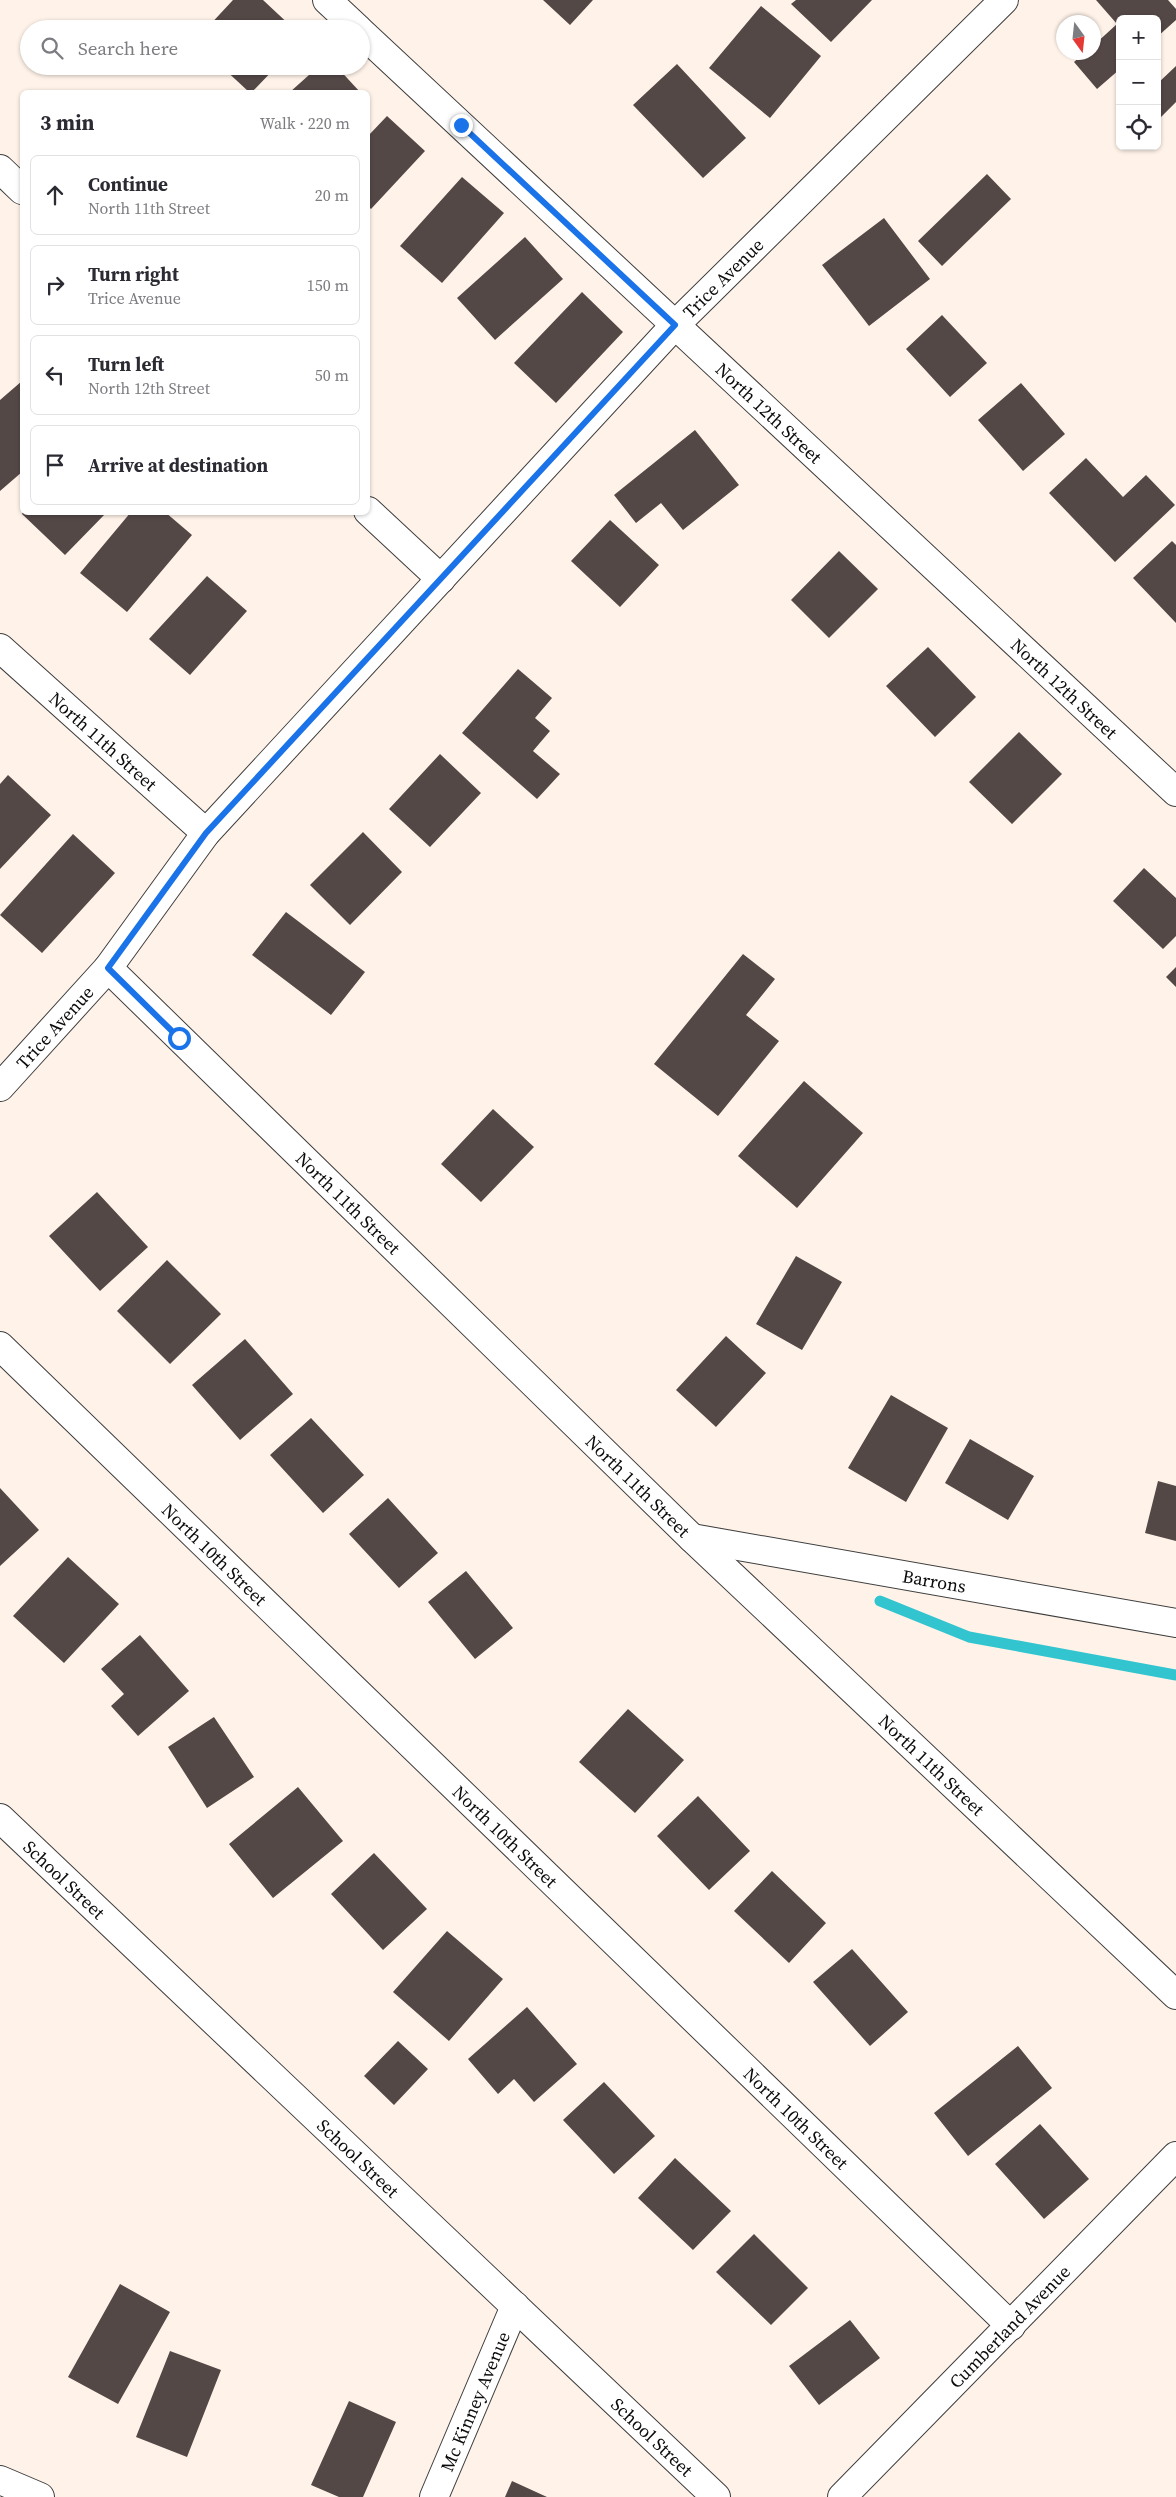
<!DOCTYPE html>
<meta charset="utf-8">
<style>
:root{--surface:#fff;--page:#f7f7f7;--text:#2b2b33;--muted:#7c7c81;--line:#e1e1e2}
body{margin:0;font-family:"Source Serif 4",serif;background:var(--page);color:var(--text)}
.controls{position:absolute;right:15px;top:15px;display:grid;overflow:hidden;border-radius:8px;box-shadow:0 1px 4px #0004}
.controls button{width:45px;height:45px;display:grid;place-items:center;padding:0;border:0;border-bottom:1px solid var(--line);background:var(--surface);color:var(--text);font:25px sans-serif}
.compass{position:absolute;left:1056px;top:15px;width:45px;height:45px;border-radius:50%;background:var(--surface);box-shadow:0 1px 4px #0004;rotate:165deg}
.stop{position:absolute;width:15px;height:15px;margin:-11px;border:4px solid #1a73e8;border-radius:50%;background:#fff}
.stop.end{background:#1a73e8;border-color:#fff;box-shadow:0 1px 5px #0008}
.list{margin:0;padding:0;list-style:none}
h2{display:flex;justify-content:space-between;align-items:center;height:65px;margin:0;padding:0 20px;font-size:21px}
h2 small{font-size:16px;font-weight:400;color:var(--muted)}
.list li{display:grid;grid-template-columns:32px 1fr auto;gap:15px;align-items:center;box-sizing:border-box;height:80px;margin:0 10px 10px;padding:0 10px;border:1px solid var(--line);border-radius:8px}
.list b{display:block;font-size:19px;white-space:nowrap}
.list p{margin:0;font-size:16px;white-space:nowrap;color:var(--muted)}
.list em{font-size:16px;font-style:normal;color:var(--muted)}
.icon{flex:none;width:28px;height:28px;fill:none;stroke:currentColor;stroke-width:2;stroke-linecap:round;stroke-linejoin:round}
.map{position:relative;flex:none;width:1176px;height:2497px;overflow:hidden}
.search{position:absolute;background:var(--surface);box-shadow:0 1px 4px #0004;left:20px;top:20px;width:350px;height:55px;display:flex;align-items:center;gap:12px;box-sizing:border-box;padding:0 18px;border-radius:28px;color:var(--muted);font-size:19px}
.panel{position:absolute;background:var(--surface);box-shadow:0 1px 4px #0004;left:20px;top:90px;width:350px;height:425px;border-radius:8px}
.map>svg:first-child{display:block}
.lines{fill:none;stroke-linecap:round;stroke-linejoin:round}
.stream{stroke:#32c5cf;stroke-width:11}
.building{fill:#544847}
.minor-casing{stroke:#3e3e3e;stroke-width:30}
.minor{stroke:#fff;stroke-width:28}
.route{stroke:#1a73e8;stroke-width:6}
.labels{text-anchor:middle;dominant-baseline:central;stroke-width:5;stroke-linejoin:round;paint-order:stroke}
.street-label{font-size:18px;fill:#0b0b0b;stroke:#fff}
</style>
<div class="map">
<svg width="1176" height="2497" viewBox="0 0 1176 2497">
<rect width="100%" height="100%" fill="#fff3e9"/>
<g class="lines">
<path class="stream" d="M880 1601 969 1637 1176 1675"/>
</g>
<path class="building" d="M233 0H263L294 29H206Z
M543 0H593L570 25Z
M796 0H872L831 42 791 4Z
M1096 0H1168L1176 9V20L1157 37V19H1120V69L1097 89 1074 62 1085 52H1094V45L1117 24Z
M761 6 821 56 770 118 709 68Z
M677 64 746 138 703 178 633 105Z
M221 66H277L252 92H249Z
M319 66H336L360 92H290Z
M1176 66V102L1161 117 1157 113V84Z
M387 116 425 151 371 209 368 206V136Z
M987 174 1011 199 942 266 918 241Z
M462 177 504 213 442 283 400 246Z
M884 218 930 279 869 326 822 265Z
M525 237 563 279 495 340 457 298Z
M582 292 623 332 556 403 514 363Z
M942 315 987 363 950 397 906 349Z
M22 381V472L0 491V400Z
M1021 383 1065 434 1023 471 978 420Z
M695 430 739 485 683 530 661 503 636 523 614 495Z
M1086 458 1123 497 1146 475 1175 505 1115 562 1049 493Z
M23 512H107L65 555 22 514Z
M131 512H165L192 535 127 612 80 573Z
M610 520 659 565 620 607 571 561Z
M1172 541 1176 545V623L1133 578Z
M839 551 878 589 829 638 791 600Z
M207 576 247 611 190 675 149 639Z
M928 647 976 697 935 737 886 686Z
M518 669 552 698 535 718 550 731 533 751 560 774 537 799 462 733Z
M1019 732 1062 774 1012 824 969 782Z
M440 754 481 793 430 847 389 809Z
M8 775 51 815 0 869V784Z
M363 832 402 872 350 925 310 885Z
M73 834 115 873 42 953 0 915Z
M1144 868 1176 898V936L1163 949 1113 901Z
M286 912 365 972 331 1015 252 955Z
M743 954 775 979 746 1015 779 1041 718 1116 654 1064Z
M1176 967V987L1166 977Z
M804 1081 863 1133 797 1208 738 1156Z
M493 1109 534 1147 481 1202 441 1164Z
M97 1192 148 1247 100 1291 49 1236Z
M796 1256 842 1282 802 1350 756 1324Z
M167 1260 221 1314 170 1364 117 1311Z
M726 1336 766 1373 716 1427 676 1390Z
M245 1339 293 1394 240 1440 192 1385Z
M891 1395 948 1428 906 1502 848 1468Z
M311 1418 364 1475 323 1513 270 1455Z
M970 1439 1034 1476 1008 1520 945 1483Z
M1158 1481 1176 1486V1541L1145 1533Z
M0 1488 39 1530 0 1566Z
M388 1498 438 1553 399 1588 349 1534Z
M68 1557 119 1604 64 1663 13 1616Z
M466 1571 513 1628 475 1659 428 1602Z
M140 1635 189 1691 138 1736 111 1706 124 1694 101 1669Z
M628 1709 684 1760 635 1813 579 1762Z
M214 1717 254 1777 207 1808 168 1747Z
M298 1787 343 1841 273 1898 229 1844Z
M698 1796 750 1851 709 1890 657 1836Z
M374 1853 427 1909 383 1950 331 1894Z
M772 1871 826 1923 789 1963 734 1911Z
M447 1931 503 1979 449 2041 393 1992Z
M852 1949 908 2012 870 2046 813 1982Z
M527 2007 577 2064 534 2102 514 2079 498 2094 468 2059Z
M398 2041 428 2069 394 2105 364 2076Z
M1018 2046 1052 2088 968 2156 934 2113Z
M604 2082 655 2136 614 2174 563 2120Z
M1040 2124 1089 2179 1044 2219 995 2164Z
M675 2158 731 2211 693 2250 638 2198Z
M754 2234 808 2288 771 2325 716 2272Z
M120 2284 170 2312 118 2404 68 2377Z
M850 2320 880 2358 819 2405 789 2366Z
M170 2351 221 2370 187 2457 136 2437Z
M349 2401 396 2422 363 2497H339L311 2485Z
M512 2481 547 2497H505Z"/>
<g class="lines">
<defs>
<g id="minor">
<path d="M327 0 358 29"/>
<path id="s1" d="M361 32 1176 792"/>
<path d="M0 169 22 190"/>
<path d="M368 511 441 579"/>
<path id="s2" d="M0 648 206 833"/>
<path id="s3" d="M108 968 692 1538 1176 1995"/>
<path id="s4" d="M0 1087 108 968 206 833 675 325 1004 0"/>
<path id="s5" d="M0 1346 1011 2326"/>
<path id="s6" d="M692 1538 1176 1623"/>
<path id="s7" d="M0 1818 716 2497"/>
<path d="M0 2480 40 2497"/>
<path id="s8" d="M434 2497 515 2306"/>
<path id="s9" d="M842 2497 1176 2156"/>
</g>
</defs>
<use href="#minor" class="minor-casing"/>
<use href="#minor" class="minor"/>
</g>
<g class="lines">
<path class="route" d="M179 1038 108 968 206 833 675 325 461 125"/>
</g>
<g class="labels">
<g class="street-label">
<text stroke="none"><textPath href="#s4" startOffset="1086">Trice Avenue</textPath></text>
<text stroke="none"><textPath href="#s1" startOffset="558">North 12th Street</textPath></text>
<text stroke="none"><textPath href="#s1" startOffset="962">North 12th Street</textPath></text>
<text stroke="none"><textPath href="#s2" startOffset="139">North 11th Street</textPath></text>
<text stroke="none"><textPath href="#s4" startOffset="81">Trice Avenue</textPath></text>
<text stroke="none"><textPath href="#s3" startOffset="336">North 11th Street</textPath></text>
<text stroke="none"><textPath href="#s3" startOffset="741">North 11th Street</textPath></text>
<text stroke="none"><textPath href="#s5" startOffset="299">North 10th Street</textPath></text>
<text stroke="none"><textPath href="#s6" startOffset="246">Barrons</textPath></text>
<text stroke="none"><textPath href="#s3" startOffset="1146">North 11th Street</textPath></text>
<text stroke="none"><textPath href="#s5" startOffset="704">North 10th Street</textPath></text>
<text stroke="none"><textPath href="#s7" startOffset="89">School Street</textPath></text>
<text stroke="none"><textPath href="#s5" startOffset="1109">North 10th Street</textPath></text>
<text stroke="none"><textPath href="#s7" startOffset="494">School Street</textPath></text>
<text stroke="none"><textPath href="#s9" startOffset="239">Cumberland Avenue</textPath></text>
<text stroke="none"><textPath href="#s8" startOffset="104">Mc Kinney Avenue</textPath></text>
<text stroke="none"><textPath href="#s7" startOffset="899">School Street</textPath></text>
</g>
</g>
</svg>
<div class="controls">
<button>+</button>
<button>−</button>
<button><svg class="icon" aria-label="locate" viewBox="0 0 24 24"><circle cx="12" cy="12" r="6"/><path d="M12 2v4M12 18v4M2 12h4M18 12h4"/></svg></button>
</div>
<svg class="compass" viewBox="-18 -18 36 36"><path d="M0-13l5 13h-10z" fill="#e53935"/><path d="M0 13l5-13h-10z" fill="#7c7c81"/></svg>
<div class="stop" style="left:179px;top:1038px"></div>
<div class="stop end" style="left:461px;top:125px"></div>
<div class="search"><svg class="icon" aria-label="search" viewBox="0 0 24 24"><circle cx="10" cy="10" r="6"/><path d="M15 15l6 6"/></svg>Search here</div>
<section class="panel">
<h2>3 min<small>Walk · 220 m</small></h2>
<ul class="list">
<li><svg class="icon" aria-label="ahead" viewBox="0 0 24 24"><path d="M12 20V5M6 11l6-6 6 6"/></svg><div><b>Continue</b><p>North 11th Street</p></div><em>20 m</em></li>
<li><svg class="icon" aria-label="right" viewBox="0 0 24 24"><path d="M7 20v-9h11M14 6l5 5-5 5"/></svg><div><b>Turn right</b><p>Trice Avenue</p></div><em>150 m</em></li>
<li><svg class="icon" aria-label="left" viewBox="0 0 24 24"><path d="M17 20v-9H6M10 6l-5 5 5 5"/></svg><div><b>Turn left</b><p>North 12th Street</p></div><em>50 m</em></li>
<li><svg class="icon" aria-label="arrive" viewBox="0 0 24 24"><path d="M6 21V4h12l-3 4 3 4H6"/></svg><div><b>Arrive at destination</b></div></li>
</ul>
</section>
</div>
